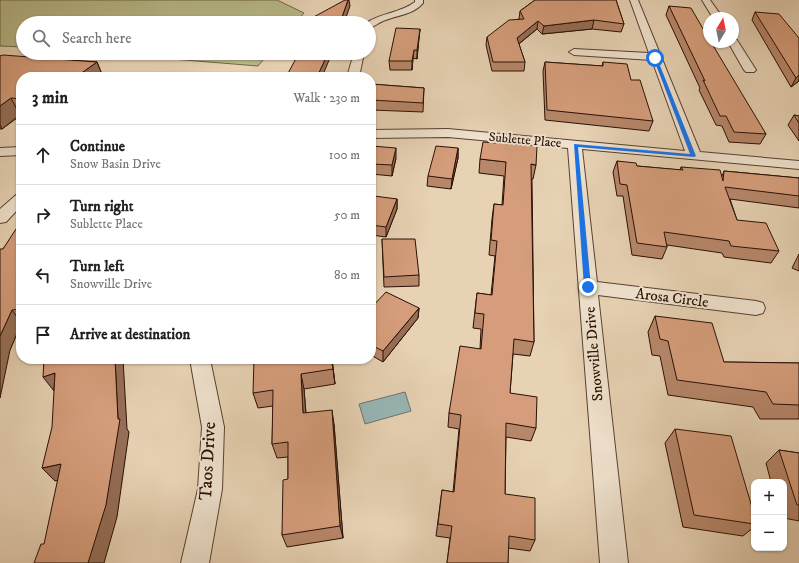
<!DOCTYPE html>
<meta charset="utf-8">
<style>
:root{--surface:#fff;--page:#f2f2f2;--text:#202124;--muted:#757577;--line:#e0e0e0}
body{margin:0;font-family:"IM FELL DW Pica",serif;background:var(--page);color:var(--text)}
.controls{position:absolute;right:12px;bottom:12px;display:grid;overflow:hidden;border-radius:8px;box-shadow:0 1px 3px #0004}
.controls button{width:36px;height:36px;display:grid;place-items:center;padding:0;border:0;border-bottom:1px solid var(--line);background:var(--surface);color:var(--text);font:20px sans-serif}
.compass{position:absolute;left:703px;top:12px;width:36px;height:36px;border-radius:50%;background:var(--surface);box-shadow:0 1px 3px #0004;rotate:10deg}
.stop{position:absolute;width:12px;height:12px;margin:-9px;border:3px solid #1a73e8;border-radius:50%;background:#fff}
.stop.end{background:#1a73e8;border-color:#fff;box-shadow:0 1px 4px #0008}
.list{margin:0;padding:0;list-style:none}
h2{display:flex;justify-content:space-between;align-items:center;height:52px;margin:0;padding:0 16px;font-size:17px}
h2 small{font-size:13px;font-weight:400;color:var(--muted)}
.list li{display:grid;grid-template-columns:26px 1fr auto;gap:12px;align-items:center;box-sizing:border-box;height:60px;padding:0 16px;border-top:1px solid var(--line)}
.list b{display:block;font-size:15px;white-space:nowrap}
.list p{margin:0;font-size:13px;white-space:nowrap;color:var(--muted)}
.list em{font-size:13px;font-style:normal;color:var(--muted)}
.icon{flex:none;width:22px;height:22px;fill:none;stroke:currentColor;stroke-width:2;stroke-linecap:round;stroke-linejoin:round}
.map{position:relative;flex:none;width:799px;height:563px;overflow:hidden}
.search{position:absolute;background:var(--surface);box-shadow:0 1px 3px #0004;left:16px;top:16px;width:360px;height:44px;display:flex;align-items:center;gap:10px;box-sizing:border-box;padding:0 14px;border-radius:22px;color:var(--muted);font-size:15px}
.panel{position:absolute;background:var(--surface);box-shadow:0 1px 3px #0004;left:16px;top:72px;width:360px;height:292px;border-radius:16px}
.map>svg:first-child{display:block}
.green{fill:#b9bb8a;stroke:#716548}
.water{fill:#98b6b5;stroke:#6c736f}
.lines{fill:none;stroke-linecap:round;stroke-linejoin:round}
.street-casing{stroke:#584031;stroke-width:2}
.street{fill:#efe2ce;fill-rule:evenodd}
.wall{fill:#b7876a;stroke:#290f05}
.shaded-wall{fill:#956e56;stroke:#290f05}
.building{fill:#d59d7b;stroke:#290f05}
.route{fill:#1a73e8}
.labels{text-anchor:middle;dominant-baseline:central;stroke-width:4;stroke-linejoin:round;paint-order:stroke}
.far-street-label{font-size:13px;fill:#290f05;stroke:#efe2ce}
.street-label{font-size:15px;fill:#290f05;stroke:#efe2ce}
.near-street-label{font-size:18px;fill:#290f05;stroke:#efe2ce}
</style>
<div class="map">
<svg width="799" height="563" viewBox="0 0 799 563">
<rect width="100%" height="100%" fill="#e7d2b4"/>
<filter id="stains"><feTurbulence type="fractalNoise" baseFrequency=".005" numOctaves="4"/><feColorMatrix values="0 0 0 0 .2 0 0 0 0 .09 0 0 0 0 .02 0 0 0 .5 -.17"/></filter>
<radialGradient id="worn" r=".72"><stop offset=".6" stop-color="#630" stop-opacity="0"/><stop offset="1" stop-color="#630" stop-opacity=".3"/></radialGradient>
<path class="green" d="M0 0H277L304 13 295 23H23V47L0 46Z
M98 53H269L258 66Z"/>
<path class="water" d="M405 392 411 411 365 424 359 404Z"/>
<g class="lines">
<defs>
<path id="street" d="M415 0H423V3C413 15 397 15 383 21 378 23 374 27 369 28V23H366C381 13 400 13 415 2Z
M630 0H638L700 152 799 161V169L582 149 597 282 756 301 763 303 765 308 763 313 756 315 598 295 628 563H600L568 148 448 137 371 138V130L448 129 685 151 652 60 574 55 569 52 574 49 649 53Z
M702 0H710L723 18H713Z
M733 39 737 40 756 70 754 72H746L744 70 728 42H733Z
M354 53H364L359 77H347Z
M21 147V155L0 156V148Z
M21 193V206L6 222 0 223V209L16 195Z
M190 359H210L224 427 222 489 209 563H181L198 489 202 427Z"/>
</defs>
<use href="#street" class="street-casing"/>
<use href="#street" class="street"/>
</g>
<path class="wall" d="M535 0H616L624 24 621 32 592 29 542 34 537 29 519 44 525 62 524 71H492L486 45 487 37 519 19 520 11Z
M669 6 766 134 760 144 729 142 722 126 716 125 699 90 700 88 666 15Z
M755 12 799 38V81L791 87 752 20Z
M420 29 417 59 413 58 412 70H390L389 61Z
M0 56 97 62 103 77H21V115L2 129H0Z
M545 62 602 66 603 62 631 80 653 121 649 131 545 120 543 71Z
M371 84 424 88 423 112 371 110Z
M794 115 799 116V141L788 125Z
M458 148V158L451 189 427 186 428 176Z
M371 150 396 158 392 176 371 174Z
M480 159 536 165 533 179H532L534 342 530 356 513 354 510 393 536 428 531 441 506 437 505 494 535 540 530 551 508 548V563H447L450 538 436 536 442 490 453 492 459 429 448 427 449 413 480 349 481 329 473 328 477 293 491 295 495 256 489 255 492 219 494 204 502 205 504 176 479 173Z
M617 161 637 166 680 170 681 167 722 176 724 171 799 178V208L730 199 737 220 779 251 771 263 724 257 722 253 667 245V247L662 259 632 255 623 196H617L613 172Z
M397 199V209L386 237 371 235V201Z
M21 225V324L10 350 3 249Z
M382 239 419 275V286L384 287Z
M799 254V271L792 268Z
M371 308H419L418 318 383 362 371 355Z
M655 316 724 362 799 363V419H760L753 407 668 395 660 356 652 355 648 332Z
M332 359 335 384 304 389 306 413 334 424 343 538 287 547 282 535 288 479V457L277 458 272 444 273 406 258 408 253 393Z
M675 429 754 514V527L743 536 683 527 665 443Z
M779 450 799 453V521L784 518V482H771L766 463Z"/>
<path class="shaded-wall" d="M348 0H349L350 6 344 23H340Z
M594 20 592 29 542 34 544 26Z
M538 21 537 29 516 46 517 38Z
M420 29 419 37 417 59V50Z
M414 50 413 58 412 70V61Z
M328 53H332L322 77H317Z
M97 62 103 77H76Z
M799 75V81L791 87 796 78Z
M11 98 20 115 2 129 0 125V106Z
M396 148V158L392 176V165Z
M458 148V158L451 189 452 179Z
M397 199V209L386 237V227Z
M419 308 418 318 383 362V351Z
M12 310 21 322V324L10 350 0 398V336Z
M115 359H123L127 429 129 432 117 517 104 563H88L118 419Z
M331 359H332L335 384 333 369Z
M55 373 54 391 43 377Z
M301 374 304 389 307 428 303 413Z
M332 410 334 424 343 538 340 526Z
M61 464 73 477 55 481 42 468Z"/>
<path class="building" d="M345 0H348L340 23H308L310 19Z
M535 0H616L624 24 594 20 544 26 538 21 517 38 525 62H493L487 37 509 20 524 19 520 11Z
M669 6 691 8 709 39V42H711L766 134 734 132 726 116H720L703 80 705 81Z
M755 12 779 14 799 38V75L796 78Z
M396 28 420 29 417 50H414L412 61H389Z
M299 53H328L317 77H286Z
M3 55 97 62 76 77H21V99L11 98 0 106V56Z
M545 62 603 66V62L627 64 631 80H640L653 121 547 110Z
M371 84 424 88 423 103 371 100Z
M794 115 799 116V123Z
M483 142 537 146 536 165 531 164 534 342 514 339 510 393 537 397 536 428 506 423 505 494 535 498V540L509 536 508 563H447L452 526 438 524 442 490 454 492 461 415 449 413 460 346 481 349 484 314 475 313 477 293 492 295 497 241 491 240 494 204 503 205 506 162 480 159Z
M372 146 396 148 392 165 371 164V150Z
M436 146 458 148 452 179 428 176Z
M617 161 636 163 637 166 683 170 681 167 720 170 723 181 724 171 799 178V196L725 187 737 220 766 223 779 251 731 246 729 241 664 232 667 247 637 243 627 185 620 184Z
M374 196 397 199 386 227 371 225V201H372Z
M21 225V309L12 310 0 336V249H3L16 229H18Z
M382 239H415L419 275 384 277Z
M386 292 419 308 383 351 371 345V308Z
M655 316 712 323 724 362 799 363V405L773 404 766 392 677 380 668 341 660 339Z
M44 359H115L118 419H120L106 505 88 563H34L41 544H44L61 464 42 468 52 427 55 373 43 377Z
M254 359H331L333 369 301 374 303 413 332 410 340 526 282 535 283 480 288 479V442L272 444 273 390 253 393Z
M675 429 731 436 754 514V524L694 515Z
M779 450 799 453V505H797Z"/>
<path class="route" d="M653 57 657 58 696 156 694 157 578 147 591 287 588 290 584 287 574 144 690 154Z"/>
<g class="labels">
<g class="far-street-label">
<text transform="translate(525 140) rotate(5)">Sublette Place</text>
</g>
<g class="street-label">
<text transform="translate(672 298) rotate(7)">Arosa Circle</text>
<text transform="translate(594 354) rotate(-95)">Snowville Drive</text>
</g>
<g class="near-street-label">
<text transform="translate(208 461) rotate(-87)">Taos Drive</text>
</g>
</g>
<rect width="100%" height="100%" filter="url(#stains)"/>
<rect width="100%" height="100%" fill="url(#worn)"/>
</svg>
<div class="controls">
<button>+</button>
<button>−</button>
</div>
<svg class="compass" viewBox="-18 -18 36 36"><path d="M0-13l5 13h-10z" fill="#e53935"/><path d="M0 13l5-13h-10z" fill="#757577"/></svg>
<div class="stop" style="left:655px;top:58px"></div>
<div class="stop end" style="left:588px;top:287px"></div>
<div class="search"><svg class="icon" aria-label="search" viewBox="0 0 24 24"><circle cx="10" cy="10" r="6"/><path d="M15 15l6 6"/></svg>Search here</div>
<section class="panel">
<h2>3 min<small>Walk · 230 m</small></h2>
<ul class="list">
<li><svg class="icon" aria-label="ahead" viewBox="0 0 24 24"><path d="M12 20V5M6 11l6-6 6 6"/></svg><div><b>Continue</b><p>Snow Basin Drive</p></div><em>100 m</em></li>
<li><svg class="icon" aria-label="right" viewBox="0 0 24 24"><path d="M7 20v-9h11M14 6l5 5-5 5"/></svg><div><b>Turn right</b><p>Sublette Place</p></div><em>50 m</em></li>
<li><svg class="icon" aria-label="left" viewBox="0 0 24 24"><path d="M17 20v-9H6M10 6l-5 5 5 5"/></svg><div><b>Turn left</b><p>Snowville Drive</p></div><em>80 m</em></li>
<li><svg class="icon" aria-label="arrive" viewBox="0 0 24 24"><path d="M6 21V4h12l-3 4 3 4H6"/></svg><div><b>Arrive at destination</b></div></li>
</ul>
</section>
</div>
